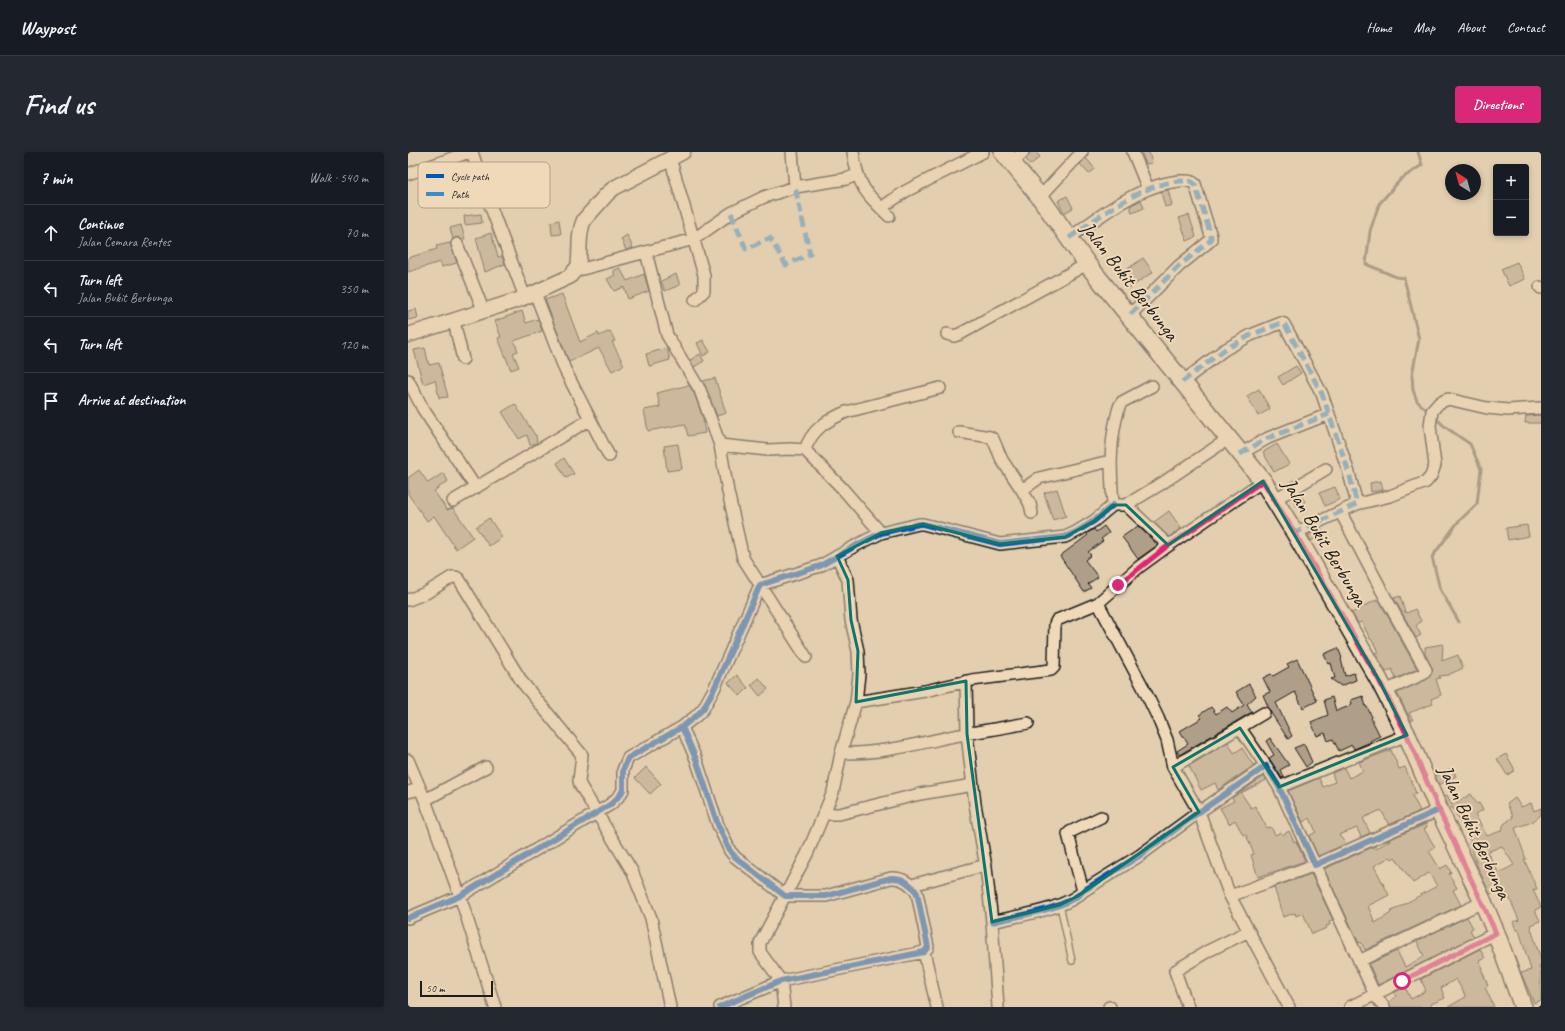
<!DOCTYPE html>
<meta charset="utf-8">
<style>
:root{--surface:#171b24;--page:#242831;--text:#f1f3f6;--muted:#9ea1a6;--line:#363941;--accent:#db2777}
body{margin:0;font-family:Caveat,sans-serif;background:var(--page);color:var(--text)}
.controls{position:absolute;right:12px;top:12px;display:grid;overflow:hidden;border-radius:4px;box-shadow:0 2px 6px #0003}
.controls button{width:36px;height:36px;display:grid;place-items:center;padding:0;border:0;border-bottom:1px solid var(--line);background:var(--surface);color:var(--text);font:20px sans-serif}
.compass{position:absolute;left:1037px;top:12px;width:36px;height:36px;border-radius:50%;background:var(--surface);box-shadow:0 2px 6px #0003;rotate:324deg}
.scale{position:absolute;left:12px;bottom:10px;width:73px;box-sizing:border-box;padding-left:4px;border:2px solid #1c1c1c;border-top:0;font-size:11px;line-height:14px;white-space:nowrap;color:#1c1c1c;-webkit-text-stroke:3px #f0d9b8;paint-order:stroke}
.stop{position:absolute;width:12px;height:12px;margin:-9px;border:3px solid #db2777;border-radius:50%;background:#fff}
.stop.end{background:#db2777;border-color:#fff;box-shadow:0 1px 4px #0008}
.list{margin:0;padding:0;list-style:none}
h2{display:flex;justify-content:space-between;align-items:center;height:52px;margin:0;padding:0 16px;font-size:17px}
h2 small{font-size:13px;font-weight:400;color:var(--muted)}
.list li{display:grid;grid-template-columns:26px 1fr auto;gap:12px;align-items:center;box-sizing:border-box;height:56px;padding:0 16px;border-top:1px solid var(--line)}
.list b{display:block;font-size:15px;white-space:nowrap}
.list p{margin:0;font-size:13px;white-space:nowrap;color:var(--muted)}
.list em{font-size:13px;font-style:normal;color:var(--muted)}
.icon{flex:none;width:22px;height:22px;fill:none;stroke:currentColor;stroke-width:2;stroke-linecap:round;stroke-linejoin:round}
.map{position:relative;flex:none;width:1133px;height:855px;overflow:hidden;border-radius:4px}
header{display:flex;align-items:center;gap:24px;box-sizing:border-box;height:56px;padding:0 20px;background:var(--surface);border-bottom:1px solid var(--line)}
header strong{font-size:19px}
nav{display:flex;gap:22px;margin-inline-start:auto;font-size:14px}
.intro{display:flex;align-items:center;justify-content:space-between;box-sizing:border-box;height:96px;padding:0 24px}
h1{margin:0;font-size:28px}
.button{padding:10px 18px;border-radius:4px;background:var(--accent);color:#fff;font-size:14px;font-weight:700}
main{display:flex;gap:24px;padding:0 24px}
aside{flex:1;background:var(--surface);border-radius:4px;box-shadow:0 2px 6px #0003}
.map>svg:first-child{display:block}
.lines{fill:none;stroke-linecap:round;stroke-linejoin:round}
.stream{stroke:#675f53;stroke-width:3}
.building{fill:#af9f88;stroke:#1c1c1c;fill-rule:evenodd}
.service-casing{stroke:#1c1c1c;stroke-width:8}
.minor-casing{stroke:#1c1c1c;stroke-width:14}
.tertiary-casing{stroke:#1c1c1c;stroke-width:17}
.primary-casing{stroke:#1c1c1c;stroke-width:20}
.service{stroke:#f0d9b8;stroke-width:5.5}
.minor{stroke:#f0d9b8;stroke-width:11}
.tertiary{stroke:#f0d9b8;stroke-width:14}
.primary{stroke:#f0d9b8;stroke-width:17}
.quiet{stroke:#388dca;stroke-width:5;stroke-dasharray:10 5;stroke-linecap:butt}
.cycleway-casing{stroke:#f0d9b8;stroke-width:8}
.cycleway{stroke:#0057b8;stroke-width:6}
.route{stroke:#db2777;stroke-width:5}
.marked{fill:none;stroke:#0f766e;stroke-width:3;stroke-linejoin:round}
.labels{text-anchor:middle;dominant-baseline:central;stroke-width:4;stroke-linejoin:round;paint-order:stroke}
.street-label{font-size:20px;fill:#1c1c1c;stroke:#f0d9b8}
.key{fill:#f0d9b8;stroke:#b0a089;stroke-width:1}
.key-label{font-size:11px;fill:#1c1c1c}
</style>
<header>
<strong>Waypost</strong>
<nav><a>Home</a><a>Map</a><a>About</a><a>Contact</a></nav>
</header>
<div class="intro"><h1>Find us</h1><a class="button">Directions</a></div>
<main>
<aside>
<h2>7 min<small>Walk · 540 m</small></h2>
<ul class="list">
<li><svg class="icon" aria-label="ahead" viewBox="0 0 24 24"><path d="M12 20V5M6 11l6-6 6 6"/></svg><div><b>Continue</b><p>Jalan Cemara Rentes</p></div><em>70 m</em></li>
<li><svg class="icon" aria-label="left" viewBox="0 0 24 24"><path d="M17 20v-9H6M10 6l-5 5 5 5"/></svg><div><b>Turn left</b><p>Jalan Bukit Berbunga</p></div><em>350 m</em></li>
<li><svg class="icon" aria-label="left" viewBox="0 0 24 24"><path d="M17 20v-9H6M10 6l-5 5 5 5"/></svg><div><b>Turn left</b></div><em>120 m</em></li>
<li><svg class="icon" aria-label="arrive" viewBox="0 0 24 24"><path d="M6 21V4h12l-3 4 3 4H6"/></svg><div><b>Arrive at destination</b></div></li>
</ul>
</aside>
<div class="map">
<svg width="1133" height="855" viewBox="0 0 1133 855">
<rect width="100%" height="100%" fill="#e3ceaf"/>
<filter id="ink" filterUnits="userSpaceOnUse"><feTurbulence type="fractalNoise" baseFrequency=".025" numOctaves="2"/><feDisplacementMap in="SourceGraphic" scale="8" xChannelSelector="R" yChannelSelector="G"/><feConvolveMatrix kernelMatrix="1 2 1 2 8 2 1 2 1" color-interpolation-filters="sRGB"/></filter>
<g filter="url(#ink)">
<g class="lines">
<path class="stream" d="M1010 0 1014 13 993 27 971 52 962 79 958 112 988 125 996 126 1011 187 1004 223 1005 238 1009 249 1022 261
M1026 264 1036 274 1062 292 1073 317 1069 352 1050 370 1024 405 1032 437 1051 470"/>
</g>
<path class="building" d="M622 0H628L632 5 622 13 618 7Z
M733 0H741L744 11 738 12Z
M678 6 687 17 681 22 672 12Z
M760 38 764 53 757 55 753 40Z
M659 44 665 56 656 61 650 49Z
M733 48 736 56 724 61 722 54Z
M73 62 74 71 57 73 56 64Z
M781 63 788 85 779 89 771 66Z
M151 68 153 82 144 83 143 70Z
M53 73 57 87 54 88 50 85 45 87 42 76Z
M83 81 90 105 94 104 97 112 77 120 68 86Z
M219 83 225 96 218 98 213 87Z
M42 91 49 111 34 115 32 110 0 120V106L29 97 28 94Z
M735 106 745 120 720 137 711 123Z
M1109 110 1117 127 1101 134 1093 117Z
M212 116 219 129 236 122 241 139 220 147 216 135 206 139 199 127 207 123 205 119Z
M268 122 272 133 257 139 253 129Z
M154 142 172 190 190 181 191 184 202 179 207 189 204 190 216 213 204 219 191 196 161 210 137 148Z
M8 157 10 166 0 168V159Z
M114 159 118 171 130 167 134 179 106 189 110 199 105 201 111 215 103 218 90 186 93 185 87 169Z
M295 188 302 200 295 204 289 191Z
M17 196 21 213 31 211 40 245 31 246 27 228 15 232 6 198Z
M259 196 262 208 241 214 238 202Z
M292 202 296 209 286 215 282 208Z
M888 214 893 221 875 233 870 225Z
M307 226 318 261 309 264 295 229Z
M281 233 286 241 296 269H295L297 281 280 284 277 272 240 279 236 258 252 255 249 241Z
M851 237 862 257 850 264 839 244Z
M107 252 127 283H128L129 291 122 293 119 283 111 287 94 260Z
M1133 263V271H1117L1118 264Z
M270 292 274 317 259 319 256 294Z
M869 292 881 312 866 320 855 300Z
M156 306 166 322 158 326 149 311Z
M11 318 20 331 35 321 40 329 26 339 39 358 45 356 65 385 48 397 26 364 19 369 0 342V326Z
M973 329 975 338 963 340 962 331Z
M927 335 932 347 917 354 911 341Z
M649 337 658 364 645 368 636 341Z
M892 341 897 350 888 354 884 346Z
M761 359 773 376 761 385 746 370Z
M81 366 94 385 81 394 68 375Z
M1119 373 1121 384 1100 388 1098 376Z
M696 374 701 381 693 387 695 389 680 400 683 403 677 408 690 425 680 432 683 436 676 440 652 404 680 383 679 382 681 380 686 377 688 380Z
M730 374 750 393 730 407 714 385Z
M913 376 916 382 903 389 900 383Z
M992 444 997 460 999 461 1007 457 1013 469 1008 474 1013 483 1008 486 986 446Z
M968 448 969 450H972L1009 517 988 527 984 517 978 520 967 501 971 500 963 487H962L954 470 950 471 944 461Z
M1035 492 1034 509 1050 503 1055 516 1040 523 1031 524 1032 526 1028 527 1033 543 1023 547 1025 552 1016 555 1001 561 1005 568 1003 569 989 541 1021 526 1025 518 1017 502V495Z
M930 496 934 506 933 507 937 524 946 521 948 528 933 534 923 527 927 526 923 511 920 512 916 502Z
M889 507 909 549 895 556 887 540 868 551 884 584 880 587 863 561 855 543 862 540 855 526 863 522 865 524 881 515 879 512Z
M329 523 340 536 332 544 320 531Z
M351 526 360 537 352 544 343 533Z
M841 532 848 544 839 552 844 560 771 603 769 599 780 592 772 579 794 566 791 563 803 555 808 562 819 555 824 561 836 553 828 540Z
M955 544 958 555H959L964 565 963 566 972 584 962 589 963 590 946 597 944 593 931 599 925 587 920 589 917 581 909 584 903 570 920 563 916 548 924 545 928 559 942 554V552H944L943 548Z
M862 586 881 613 872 618 876 625 874 626 861 606 866 603 858 589Z
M820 590 826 601 834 596 845 613 848 612 810 638 807 631 793 638 781 614Z
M896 592 904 610 898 615 886 596Z
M983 598 991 617 997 615 1008 641 1004 643 1012 659 981 673 973 658 955 666 962 681 953 685 949 676 931 683 938 692 910 704 901 684 908 680 902 666 895 670 880 639 911 626 915 635 927 630 924 621 936 616 941 626 955 619 951 610Z
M1098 602 1106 616V619L1099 623 1089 607Z
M238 615 253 632 242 642 227 626Z
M1044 616 1048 624 1031 633 1027 624Z
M856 624 858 628 833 641 843 656 847 654 859 676 863 675 867 683 873 680 874 683 881 679 886 690 888 689 897 709 850 725 843 703 846 702 838 683H835L827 668 821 672 812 656 826 649 824 646Z
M1063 642 1069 652 1071 651 1075 658 1067 662 1079 684 1093 679 1096 672 1105 665 1099 652 1107 646 1113 655 1123 651 1126 659 1133 656V663L1124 670 1107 676 1118 707H1116L1129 737 1125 738 1133 755 1127 758 1132 769 1122 773 1133 808V813L1131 814 1133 822V848L1126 851 1113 821 1123 818 1111 778H1108L1105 770 1111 768 1101 745 1095 737 1082 742 1070 716 1061 691 1063 690 1044 655 1041 657 1036 644 1039 643 1044 653ZM1094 694 1106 713 1091 721 1079 700Z
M1018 672 1019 675 1016 677 1027 695 1021 699 1032 717 1039 713 1043 720 1041 722 1049 736 1045 738 1053 753 957 798 953 790 951 791 916 717 967 694 968 697 987 685ZM982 705 984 707 987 705 1005 731 1021 721 1029 734 982 760 983 761 967 771 960 754 981 743 966 714Z
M903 722 925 768 921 770 922 773 918 774 919 776 904 782 895 761 888 764 887 761 875 765 866 735Z
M1059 765 1065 776 1062 778 1066 785 970 833 961 812 989 799 997 815 1016 804 1009 789Z
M1072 797 1077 806 1071 809 1075 816H1073L1080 834 1077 835 1086 855H1040L1058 845 1048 827 1033 836 1037 846 1023 852 1024 855H983L981 850 988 844 986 841 997 835 1003 847 1018 839 1013 827Z"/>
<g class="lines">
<defs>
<path id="service" d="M652 753 664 809"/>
<path id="minor" d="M64 0 77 40 117 145
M384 0 387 35
M445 0C450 34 457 41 481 64
M725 0 740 37
M262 6 296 123V139L287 148
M604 11 615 0
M0 22 61 0
M632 45 674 0
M473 56 498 39 575 0
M661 86C692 64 733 32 772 29 778 29 783 28 787 32L803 84V88L771 114 721 164
M49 92 76 160
M238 100 259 183 292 238 312 293 360 298 383 297 397 298
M167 119 286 87 323 61 356 45 387 35 438 27 449 23
M1132 135 1133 136
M127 141 157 218 201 304
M46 170 55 207
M539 182 546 184 552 182 679 112
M0 228 15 257 68 336
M774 230 816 198 843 183 873 171 876 172 914 242 941 321 949 352
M744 234 714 250C710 254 710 261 708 267 701 298 703 322 705 353H718L753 332 820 287
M551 280 582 285 585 287 594 308 614 338 631 326 702 309
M312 293 320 340 335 406 398 505
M832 302 860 286 921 262
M614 338 622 352 624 361
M866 348 918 317
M45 349 181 268
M718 353 760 393
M933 361 976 443 1018 518 1015 522 977 539
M473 381 434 336 397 298C404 277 418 269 438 260L532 236
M887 381 949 352 982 344 1018 330 1023 324 1027 313 1022 274 1024 259 1031 251 1040 247 1079 256 1100 258 1133 256
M0 448 18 441 44 425H48L51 427 114 530 174 603 171 629 172 633 224 719 243 766 262 855
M690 451 735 535 750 566 759 588 765 615 791 660 822 744 881 855
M558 529 559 582 567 652 578 715 584 770 590 855
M448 550 517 539 564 528 643 518 646 515 647 472 649 468 690 451 731 415 757 396 855 329
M274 575 288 607 310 673 322 699 327 705 377 744H418L483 726C494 725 503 732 509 741L520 795 516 800 373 829 312 855
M832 576 858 614
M433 601C470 602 505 593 541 585 567 580 594 576 620 571
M0 608 17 648 52 744 87 855
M765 615 856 561
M871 635 999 583
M0 640 12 637
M17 648 78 615
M416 662H431L512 642 565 633
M504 733 578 713
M675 739 660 682 662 680 693 665
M822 744 907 713 967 843 976 855
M0 766 52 744 203 652 212 643 215 638V618L220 606 274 575 288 564 295 557 306 537 352 433 412 414 449 393 473 381 511 372H515L592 392 657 385 668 380 686 369 705 353
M584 770C608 764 659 757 675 739L731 704 791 660 858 614 871 635 907 713 1031 658
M516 800 529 855
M951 809 1075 750
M376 855 373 829 352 800V791L399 702 425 640 433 601 448 550 451 522 450 499 443 468 440 428 429 404
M701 855H702
M780 855 767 819 800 799 841 779
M942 855 1088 781"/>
<path id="tertiary" d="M0 183 113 147 161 125 170 115C173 99 169 83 176 68L199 42 206 36 275 0"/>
<path id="primary" d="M595 0 632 45 679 112 855 329 887 381 971 528 999 583 1031 658 1075 750 1088 781 1115 855"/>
</defs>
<use href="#service" class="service-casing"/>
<use href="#minor" class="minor-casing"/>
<use href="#tertiary" class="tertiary-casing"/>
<use href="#primary" class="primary-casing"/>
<use href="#service" class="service"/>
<use href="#minor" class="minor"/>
<use href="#tertiary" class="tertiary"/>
<use href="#primary" class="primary"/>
<path class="quiet" d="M323 61 338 97 362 86 378 113 402 102 387 35
M661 86C692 64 733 32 772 29 778 29 783 28 787 32L803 84V88L771 114 721 164
M774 230 816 198 843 183 873 171 877 173 914 242 941 321 949 352 887 381
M832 302 860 286 921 262"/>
<defs>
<path id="cycleway" d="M274 575 288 607 310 673 322 699 327 705 377 744H418L483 726C494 725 503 732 509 741L520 795 516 800 373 829 312 855
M0 766 52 744 203 652 212 643 215 638V618L220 606 274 575 288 564 295 557 306 537 352 433 412 414 449 393 473 381 511 372H515L592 392 657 385 668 380 686 369 705 353
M584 770C608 764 659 757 675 739L731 704 791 660 858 614 871 635 907 713 1031 658"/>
</defs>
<use href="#cycleway" class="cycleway-casing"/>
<use href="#cycleway" class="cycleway"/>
</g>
</g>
<g class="lines" filter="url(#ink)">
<path class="route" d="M710 433 757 396 855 329 887 381 971 528 999 583 1031 658 1088 781 994 829"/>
</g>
<path d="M0 0H1133V855H0ZM855 329 971 528 999 583 871 635 832 576 765 615 791 660 670 744 652 753 584 770 559 582 558 529 448 550 450 499 443 468 440 428 429 404 473 381 515 372 592 392 657 385 686 369 705 353H718L760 393Z" fill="#e3ceaf" fill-opacity=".55" fill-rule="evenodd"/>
<path class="marked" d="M855 329 971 528 999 583 871 635 832 576 765 615 791 660 670 744 652 753 584 770 559 582 558 529 448 550 450 499 443 468 440 428 429 404 473 381 515 372 592 392 657 385 686 369 705 353H718L760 393Z"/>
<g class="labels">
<g class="street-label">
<text transform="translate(722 129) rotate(52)">Jalan Bukit Berbunga</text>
<text transform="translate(917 390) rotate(59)">Jalan Bukit Berbunga</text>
<text transform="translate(1067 680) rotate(65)">Jalan Bukit Berbunga</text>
</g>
</g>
<rect x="10" y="10" width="132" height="46" rx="6" class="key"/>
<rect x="18" y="22" width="18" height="4" fill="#0057b8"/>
<rect x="18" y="40" width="18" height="4" fill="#388dca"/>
<g class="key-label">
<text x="43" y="28">Cycle path</text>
<text x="43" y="46">Path</text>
</g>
</svg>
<div class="controls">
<button>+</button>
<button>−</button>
</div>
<svg class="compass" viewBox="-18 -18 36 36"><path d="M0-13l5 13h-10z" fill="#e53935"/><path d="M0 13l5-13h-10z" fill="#9ea1a6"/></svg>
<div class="scale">50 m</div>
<div class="stop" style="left:994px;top:829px"></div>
<div class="stop end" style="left:710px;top:433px"></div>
</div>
</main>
